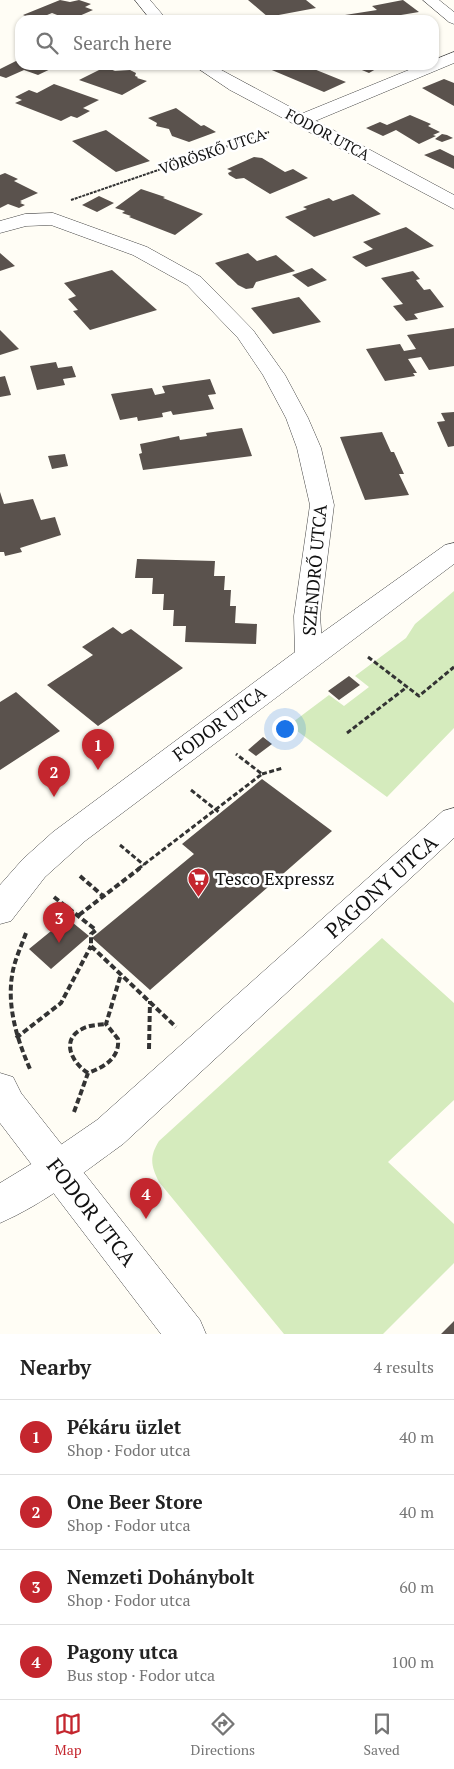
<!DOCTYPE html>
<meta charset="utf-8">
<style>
:root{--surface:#fff;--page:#f6f6f6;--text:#222;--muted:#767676;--line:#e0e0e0;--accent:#c4262e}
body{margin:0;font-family:"PT Serif",serif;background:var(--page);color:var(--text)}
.you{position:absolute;left:284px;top:728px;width:18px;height:18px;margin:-12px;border:4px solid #fff;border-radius:50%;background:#1a73e8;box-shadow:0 0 0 8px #1a73e833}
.badge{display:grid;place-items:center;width:32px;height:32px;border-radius:50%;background:var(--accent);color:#fff;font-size:16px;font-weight:700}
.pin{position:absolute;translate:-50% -41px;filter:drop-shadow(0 1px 2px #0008)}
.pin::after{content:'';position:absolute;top:26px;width:18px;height:15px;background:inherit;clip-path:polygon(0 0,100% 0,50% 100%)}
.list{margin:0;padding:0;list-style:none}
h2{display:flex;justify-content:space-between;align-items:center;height:65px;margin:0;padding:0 20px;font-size:21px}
h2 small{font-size:16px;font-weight:400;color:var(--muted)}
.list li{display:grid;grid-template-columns:32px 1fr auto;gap:15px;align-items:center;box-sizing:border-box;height:75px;padding:0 20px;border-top:1px solid var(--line)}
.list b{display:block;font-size:19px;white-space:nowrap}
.list p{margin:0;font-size:16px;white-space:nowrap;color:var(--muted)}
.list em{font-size:16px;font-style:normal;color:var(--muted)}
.icon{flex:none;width:28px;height:28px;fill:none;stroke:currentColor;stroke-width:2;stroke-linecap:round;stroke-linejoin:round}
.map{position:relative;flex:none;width:454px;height:1334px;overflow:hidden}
.search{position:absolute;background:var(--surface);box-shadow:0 1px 4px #0004;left:15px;right:15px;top:15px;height:55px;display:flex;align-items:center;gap:12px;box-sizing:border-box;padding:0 18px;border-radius:15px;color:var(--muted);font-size:19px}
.sheet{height:365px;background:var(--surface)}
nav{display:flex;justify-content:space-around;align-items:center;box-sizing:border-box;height:70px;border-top:1px solid var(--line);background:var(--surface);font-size:14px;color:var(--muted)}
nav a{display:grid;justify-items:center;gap:2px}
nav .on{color:var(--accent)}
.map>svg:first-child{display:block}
.green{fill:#d5ebbd}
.building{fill:#5a524d}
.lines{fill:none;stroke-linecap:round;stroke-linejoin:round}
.minor-casing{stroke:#444;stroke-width:1}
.tertiary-casing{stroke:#444;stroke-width:1}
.path-far2{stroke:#333;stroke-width:2;stroke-dasharray:3 1;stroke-linecap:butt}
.path-far1{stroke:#333;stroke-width:3;stroke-dasharray:5 2.5;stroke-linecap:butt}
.path{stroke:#333;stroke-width:4;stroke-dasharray:6 3;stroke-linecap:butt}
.minor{fill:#fff;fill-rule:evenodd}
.tertiary{fill:#fff;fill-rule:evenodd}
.labels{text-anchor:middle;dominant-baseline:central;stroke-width:5;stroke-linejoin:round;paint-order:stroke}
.far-street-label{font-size:15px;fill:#111;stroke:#fff}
.street-label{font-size:18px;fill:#111;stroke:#fff}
.poi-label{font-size:18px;fill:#111;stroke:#fff;text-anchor:start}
.near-street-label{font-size:21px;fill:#111;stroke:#fff}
</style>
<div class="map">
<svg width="454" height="1334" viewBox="0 0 454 1334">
<rect width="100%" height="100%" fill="#fffdf5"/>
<path class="green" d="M454 591V728L387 797 289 725 329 695 344 706 369 687 355 676 406 638 415 624Z
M382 938 454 1003V1100L388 1162 454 1224V1263L383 1334H284L159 1182C151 1166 149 1157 159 1141Z"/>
<path class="building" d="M60 0 70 2 79 0 91 4 85 7 93 10 70 20 52 13 35 20 23 15Z
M248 0H306L316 8 268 17Z
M403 0 419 12 389 17 393 20H351L345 15 377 10 372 6Z
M20 59V65H59L38 75 24 70 6 78 0 76V69Z
M274 65H304L346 82 324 92 267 68Z
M350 65H399L390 70 376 69 369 73Z
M105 67 115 71 130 70 136 73 135 76 138 77 137 78 147 81 122 95 79 80Z
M444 79 454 83V106L422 88Z
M54 84 99 100 83 108 90 111 77 118 71 116 61 121 15 103 22 100 15 97 29 90 37 93Z
M176 108 201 126 204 125 216 132 189 142 172 136 169 129 156 126 157 123 148 118Z
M410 115 431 124 428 126 440 132 433 135 436 136 419 144 396 130 383 136 366 128 380 122 387 125Z
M106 130 150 161 116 172 72 141Z
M442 134 447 135 453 138 442 142 435 139Z
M440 149 454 156V169L424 155Z
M254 157 262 158 285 172 293 169 308 178 270 194 244 178 236 179 229 175 228 173 232 171 227 169Z
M5 173 18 179 14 181 38 193 20 201 22 202 20 203 25 205 19 208 8 204 0 208V175Z
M141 189 165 197 163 198 203 214 175 235 129 217 131 216 122 213 125 211 115 208Z
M353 194 381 214 314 237 285 217 307 209 303 207 329 198 333 201Z
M99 196 114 203 97 212 82 205Z
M406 227 434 246 366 267 352 257 373 249 363 242Z
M0 253 15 266 0 271Z
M248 253 257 261 276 255 295 271 256 282 253 288 246 289 238 285 215 263Z
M312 268 327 280 308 287 292 275Z
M112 270 157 310 90 330 73 311 78 310 68 299 76 296 64 283Z
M413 271 420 279 416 280 424 290 430 289 444 307 414 314 418 319 406 321 393 306 403 304 381 278Z
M299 297 321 322 273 334 251 308Z
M454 328V366L429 370 421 357 408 359 417 373H413L415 376 385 381 366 349 400 344 404 351 416 349 407 335Z
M0 330 19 349 0 355Z
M56 362 58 368 72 366 76 377 63 379 65 385 37 390 30 366Z
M5 376 11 395 0 397V377Z
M210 379 216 394 208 395 214 409 173 415 171 411 162 413 163 417 138 421 137 417 120 420 111 394 152 388 155 395 165 393 162 386Z
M454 412V446L448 447 437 422 445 421 441 413Z
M242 428 252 456 143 470 139 454 142 453 140 444 179 436 180 440 207 436 206 433Z
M382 432 391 452H394L404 474H399L409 495 365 500 340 437Z
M65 454 68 466 52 469 48 456Z
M0 492 4 504 33 499 41 520 55 517 61 535 20 548 22 552 5 556 4 552H0Z
M137 559 215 561 214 576H225L224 590H231L230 606H236L235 623 257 624 256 644 185 642 186 626H173L174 610H163L164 594H152L153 578H135Z
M113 627 122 634 131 629 183 668 98 726 47 685 93 655 82 647Z
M349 676 360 685 339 700 328 691Z
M16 692 60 731 0 770V702Z
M263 737 272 744 256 756 248 750Z
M262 779 332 831 150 990 92 938 194 854 182 844Z
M67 918 89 936 51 969 29 949Z
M454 1321V1334H441Z"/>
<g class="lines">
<defs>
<path id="minor" d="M423 0H439L454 12V24L449 22Z
M454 52V63L308 124H296L293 120 296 116 421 65H434V60Z
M53 213 147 247 201 277 253 330 285 375 308 418 321 448 334 505 320 616 323 656 319 663 309 666 299 663 295 656 294 616 310 505 297 448 286 418 263 375 238 338 187 285 133 255 51 225 26 226 0 233V221L25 214Z
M454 808V838L123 1144C84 1172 44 1204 0 1223V1183L46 1155 97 1120 443 811Z"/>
<path id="tertiary" d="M135 0H150L167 20H151Z
M193 65H212L454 195V209L230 90Z
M454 543V564L85 841 45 877 11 921 0 924V885L23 859 53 832 291 655 445 545Z
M0 1073 13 1077 21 1093 200 1320 206 1334H161L0 1123Z"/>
</defs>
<use href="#minor" class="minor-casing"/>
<use href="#tertiary" class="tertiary-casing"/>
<path class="path-far2" d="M71 200 269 132"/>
<path class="path-far1" d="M368 657 419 696 454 667
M347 733 407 687
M262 774 283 768
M191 790 220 813
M120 845 144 865
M138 869 262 774 236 754"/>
<path class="path" d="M80 876 103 896
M54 897 96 930 91 934V946L176 1027
M79 915 140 868
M26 933C22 944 17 955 14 966 5 1001 16 1037 30 1069
M16 1038 61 1003 91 946
M149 1049 150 1001
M88 1073C72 1063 60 1040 82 1029 89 1025 98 1025 106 1024
M74 1112 88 1073C104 1067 120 1058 118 1039L106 1024 121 974"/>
<use href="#minor" class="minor"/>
<use href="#tertiary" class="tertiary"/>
</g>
<defs>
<symbol id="supermarket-pin" viewBox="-11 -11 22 30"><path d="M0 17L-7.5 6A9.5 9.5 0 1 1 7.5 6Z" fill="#c4262e" stroke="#fff"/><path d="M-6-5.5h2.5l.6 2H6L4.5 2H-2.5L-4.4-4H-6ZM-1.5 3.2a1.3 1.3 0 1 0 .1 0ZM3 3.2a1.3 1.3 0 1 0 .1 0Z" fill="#fff"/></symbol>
</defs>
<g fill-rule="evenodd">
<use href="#supermarket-pin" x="186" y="866" width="25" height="34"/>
</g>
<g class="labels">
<g class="far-street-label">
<text transform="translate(328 134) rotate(28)">FODOR UTCA</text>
<text transform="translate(212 151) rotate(-19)">VÖRÖSKŐ UTCA</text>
</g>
<g class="street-label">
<text transform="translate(314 570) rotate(-85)">SZENDRŐ UTCA</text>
<text transform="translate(219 723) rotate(-37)">FODOR UTCA</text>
</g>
<g class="poi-label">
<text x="215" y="878">Tesco Expressz</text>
</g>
<g class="near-street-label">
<text transform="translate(381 886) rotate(-42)">PAGONY UTCA</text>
<text transform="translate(92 1212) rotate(52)">FODOR UTCA</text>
</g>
</g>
</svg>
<div class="you"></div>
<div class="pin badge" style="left:98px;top:770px">1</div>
<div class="pin badge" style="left:54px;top:797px">2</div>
<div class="pin badge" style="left:59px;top:943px">3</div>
<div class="pin badge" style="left:146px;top:1219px">4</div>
<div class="search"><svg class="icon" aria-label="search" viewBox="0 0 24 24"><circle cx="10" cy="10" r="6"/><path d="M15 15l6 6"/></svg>Search here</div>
</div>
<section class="sheet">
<h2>Nearby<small>4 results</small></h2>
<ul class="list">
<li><span class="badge">1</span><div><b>Pékáru üzlet</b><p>Shop · Fodor utca</p></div><em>40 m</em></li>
<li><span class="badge">2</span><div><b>One Beer Store</b><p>Shop · Fodor utca</p></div><em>40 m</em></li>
<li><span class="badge">3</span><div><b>Nemzeti Dohánybolt</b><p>Shop · Fodor utca</p></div><em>60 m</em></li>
<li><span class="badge">4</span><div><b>Pagony utca</b><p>Bus stop · Fodor utca</p></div><em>100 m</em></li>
</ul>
</section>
<nav>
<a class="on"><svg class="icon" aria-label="map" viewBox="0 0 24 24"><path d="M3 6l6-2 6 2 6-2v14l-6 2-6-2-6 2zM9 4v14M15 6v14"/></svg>Map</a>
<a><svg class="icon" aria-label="directions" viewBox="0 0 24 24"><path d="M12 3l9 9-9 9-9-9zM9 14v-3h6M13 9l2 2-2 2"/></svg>Directions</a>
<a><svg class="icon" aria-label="saved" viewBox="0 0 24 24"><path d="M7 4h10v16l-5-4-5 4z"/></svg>Saved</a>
</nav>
